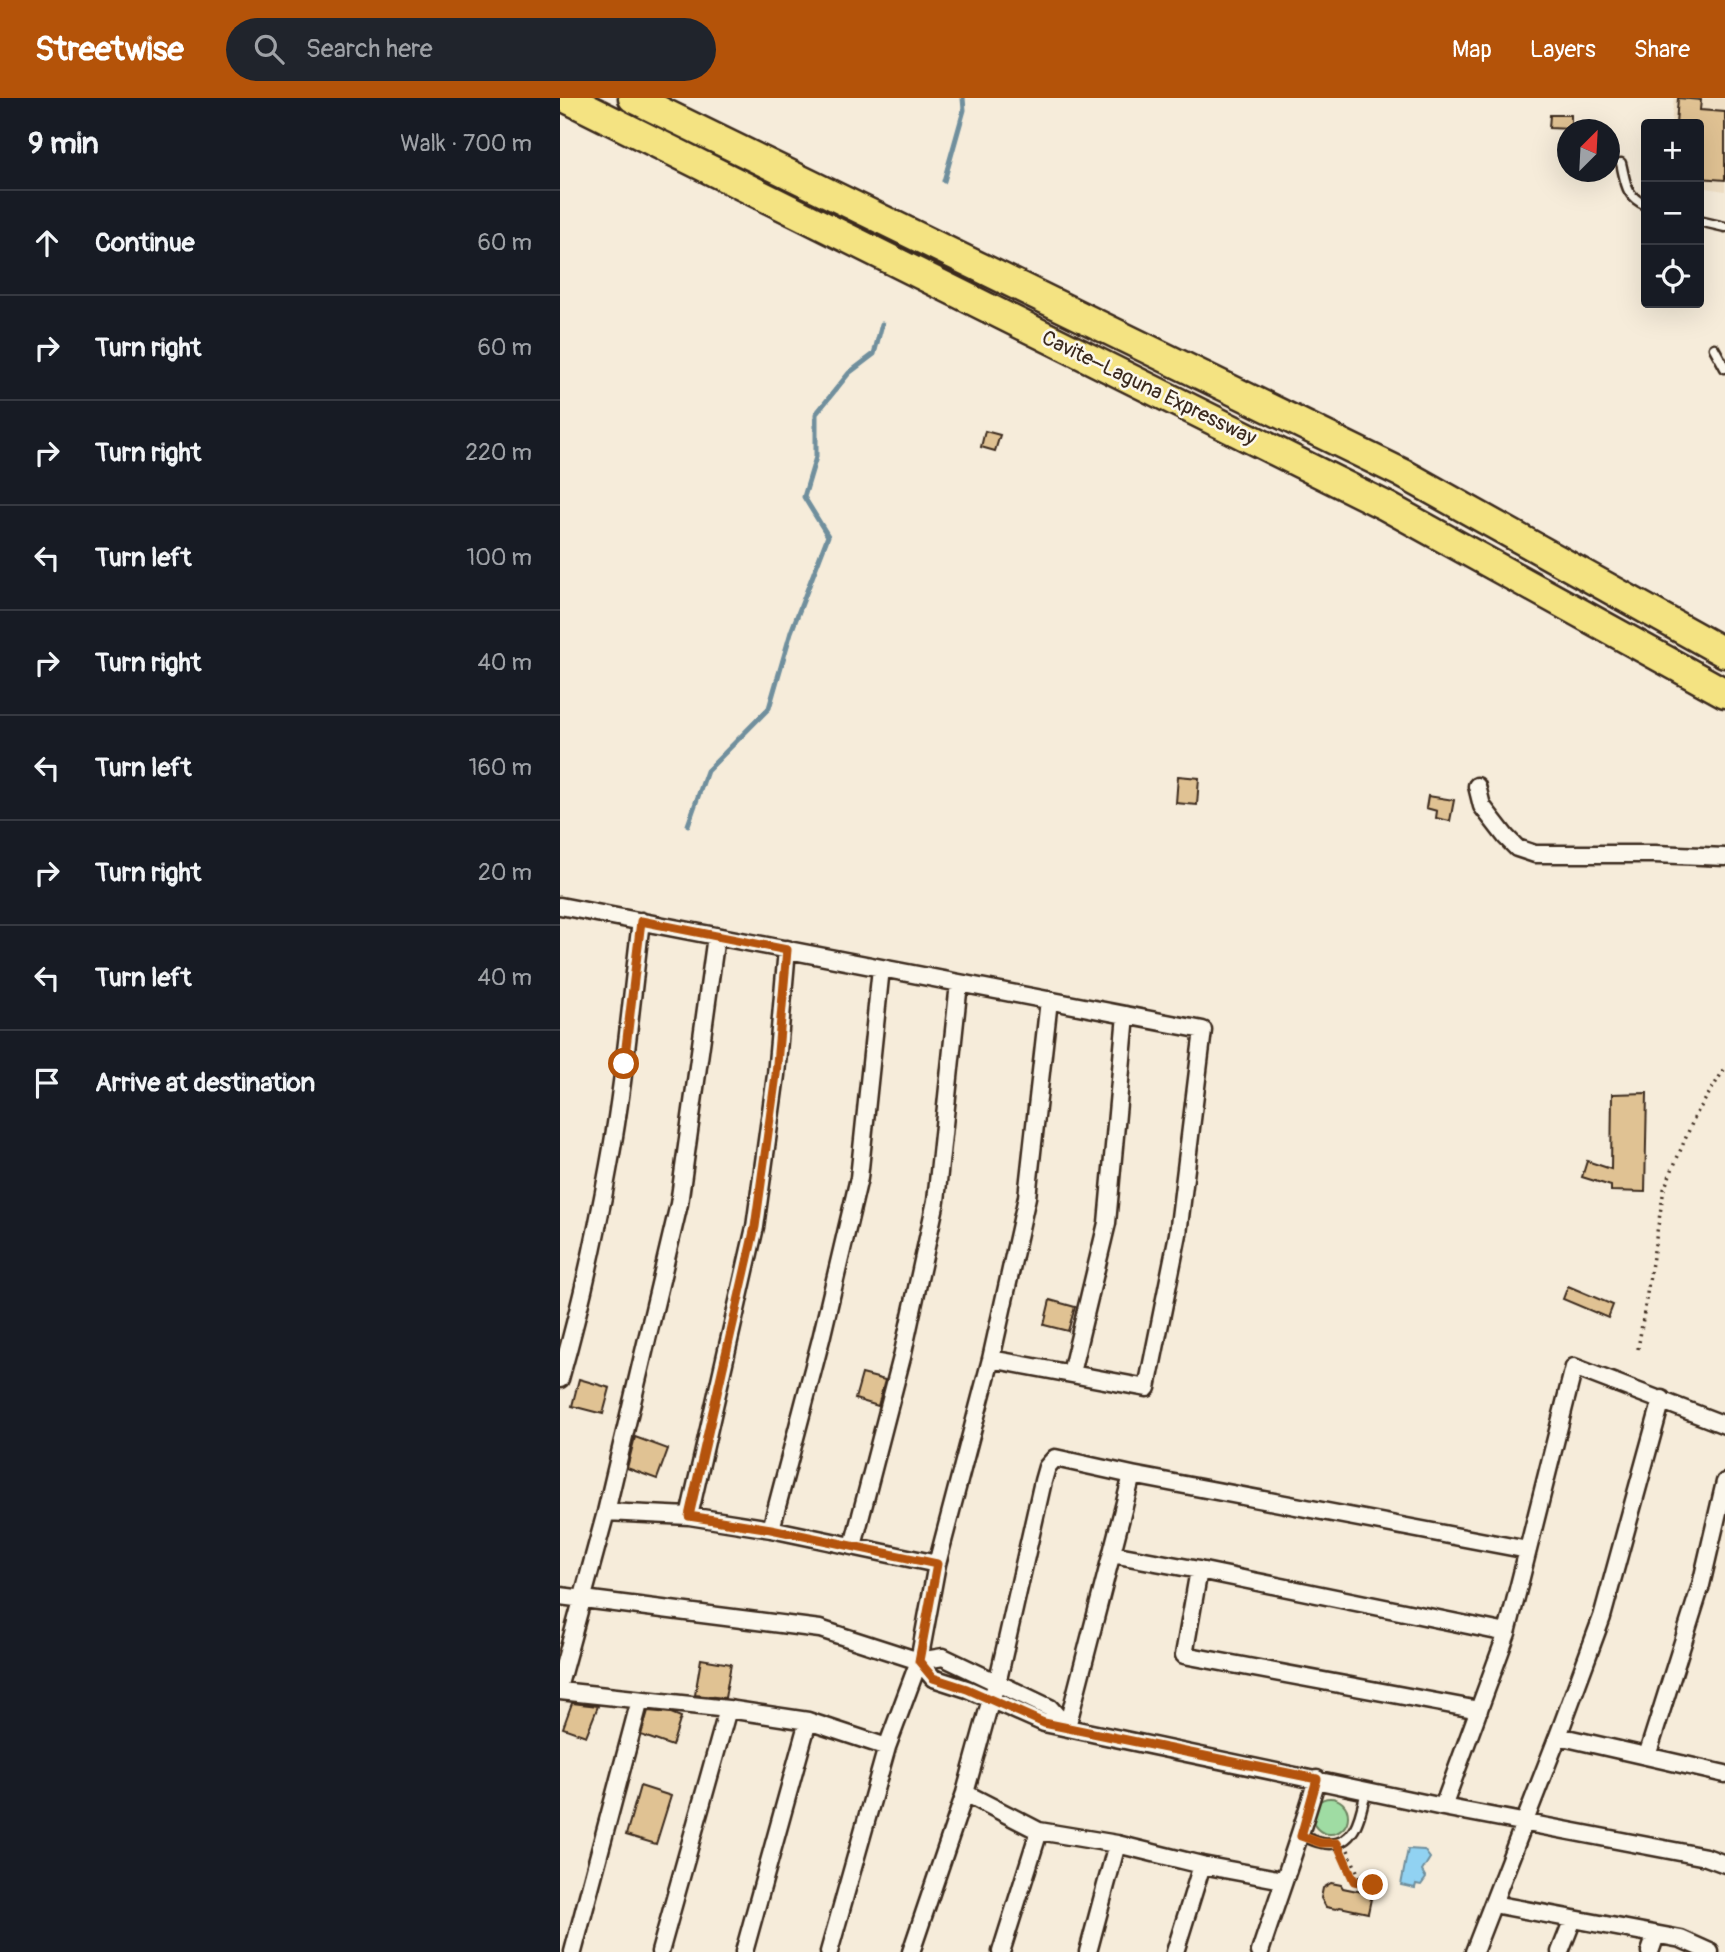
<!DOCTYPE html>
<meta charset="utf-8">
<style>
:root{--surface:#171b24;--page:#20242c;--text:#f1f3f6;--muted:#9ea1a6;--line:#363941;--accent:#b45309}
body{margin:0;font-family:Pangolin,sans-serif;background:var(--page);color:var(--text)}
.controls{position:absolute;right:21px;top:21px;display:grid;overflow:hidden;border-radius:7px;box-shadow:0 7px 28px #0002}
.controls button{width:63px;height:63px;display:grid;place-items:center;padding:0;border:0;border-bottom:2px solid var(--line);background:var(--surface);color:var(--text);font:35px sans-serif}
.compass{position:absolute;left:997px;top:21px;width:63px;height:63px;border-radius:50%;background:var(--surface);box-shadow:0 7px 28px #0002;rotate:24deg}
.stop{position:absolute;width:21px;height:21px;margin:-16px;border:5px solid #b45309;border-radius:50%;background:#fff}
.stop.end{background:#b45309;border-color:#fff;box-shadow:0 2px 7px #0008}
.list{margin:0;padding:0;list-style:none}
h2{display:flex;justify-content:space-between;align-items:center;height:91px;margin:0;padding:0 28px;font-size:30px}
h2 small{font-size:23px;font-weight:400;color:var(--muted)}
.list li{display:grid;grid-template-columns:46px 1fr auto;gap:21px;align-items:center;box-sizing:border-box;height:105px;padding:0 28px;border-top:2px solid var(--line)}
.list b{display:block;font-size:26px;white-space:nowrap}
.list em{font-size:23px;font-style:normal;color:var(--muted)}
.icon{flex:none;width:38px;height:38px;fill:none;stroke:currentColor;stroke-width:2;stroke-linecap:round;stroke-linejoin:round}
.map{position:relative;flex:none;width:1165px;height:1854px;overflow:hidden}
header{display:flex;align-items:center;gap:42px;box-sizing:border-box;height:98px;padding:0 35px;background:var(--accent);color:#fff}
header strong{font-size:33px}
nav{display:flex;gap:38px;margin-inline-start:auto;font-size:24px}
.search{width:490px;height:63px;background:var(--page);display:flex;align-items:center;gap:18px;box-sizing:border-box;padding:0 24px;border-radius:38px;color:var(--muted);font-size:26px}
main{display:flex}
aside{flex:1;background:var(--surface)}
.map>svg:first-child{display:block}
.built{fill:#efdfc5}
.green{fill:#9fdca3;stroke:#6d8360;stroke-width:2}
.water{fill:#91d2f2;stroke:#6f8f9d;stroke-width:2}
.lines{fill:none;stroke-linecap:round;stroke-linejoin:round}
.stream{stroke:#6f8f9d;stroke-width:5}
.building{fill:#e0c293;stroke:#3b2a1e;stroke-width:2}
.service-casing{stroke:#3b2a1e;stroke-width:13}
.minor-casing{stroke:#3b2a1e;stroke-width:21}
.motorway-casing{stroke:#3b2a1e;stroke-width:33}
.path{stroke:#3b2a1e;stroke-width:3.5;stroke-dasharray:2 5;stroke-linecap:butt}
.service{stroke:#fbf7ec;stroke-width:8}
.minor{stroke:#fbf7ec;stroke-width:16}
.motorway{stroke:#f4e382;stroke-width:28}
.route{stroke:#b45309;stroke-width:9}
.labels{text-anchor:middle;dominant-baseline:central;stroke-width:5;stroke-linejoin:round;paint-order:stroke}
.street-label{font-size:21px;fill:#3b2a1e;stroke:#fbf7ec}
</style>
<header>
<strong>Streetwise</strong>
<div class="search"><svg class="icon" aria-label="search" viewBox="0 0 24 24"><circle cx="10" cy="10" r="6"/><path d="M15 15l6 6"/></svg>Search here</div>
<nav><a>Map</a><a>Layers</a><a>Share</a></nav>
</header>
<main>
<aside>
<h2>9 min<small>Walk · 700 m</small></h2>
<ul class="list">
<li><svg class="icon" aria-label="ahead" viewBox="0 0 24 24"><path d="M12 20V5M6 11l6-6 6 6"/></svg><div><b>Continue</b></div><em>60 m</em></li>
<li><svg class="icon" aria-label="right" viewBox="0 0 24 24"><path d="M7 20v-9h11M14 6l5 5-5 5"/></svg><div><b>Turn right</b></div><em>60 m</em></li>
<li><svg class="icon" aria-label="right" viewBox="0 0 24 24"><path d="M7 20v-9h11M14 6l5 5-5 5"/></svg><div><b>Turn right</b></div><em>220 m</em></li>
<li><svg class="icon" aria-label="left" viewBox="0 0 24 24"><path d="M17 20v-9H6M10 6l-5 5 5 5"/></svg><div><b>Turn left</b></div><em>100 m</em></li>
<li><svg class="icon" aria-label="right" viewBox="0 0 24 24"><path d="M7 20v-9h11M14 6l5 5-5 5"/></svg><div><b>Turn right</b></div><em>40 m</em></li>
<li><svg class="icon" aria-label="left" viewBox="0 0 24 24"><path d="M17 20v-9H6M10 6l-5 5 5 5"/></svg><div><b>Turn left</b></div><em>160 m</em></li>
<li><svg class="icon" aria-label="right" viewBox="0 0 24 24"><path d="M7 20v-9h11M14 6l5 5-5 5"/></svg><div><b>Turn right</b></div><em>20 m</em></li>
<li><svg class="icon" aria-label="left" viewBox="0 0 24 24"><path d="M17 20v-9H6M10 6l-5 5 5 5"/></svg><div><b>Turn left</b></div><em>40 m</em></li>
<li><svg class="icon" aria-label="arrive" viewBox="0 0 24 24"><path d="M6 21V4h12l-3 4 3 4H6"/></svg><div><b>Arrive at destination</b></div></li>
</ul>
</aside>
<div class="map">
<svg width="1165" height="1854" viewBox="0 0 1165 1854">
<rect width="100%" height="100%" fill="#f6ecda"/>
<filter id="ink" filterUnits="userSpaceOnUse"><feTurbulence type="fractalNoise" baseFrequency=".0143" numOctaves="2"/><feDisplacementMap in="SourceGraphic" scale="14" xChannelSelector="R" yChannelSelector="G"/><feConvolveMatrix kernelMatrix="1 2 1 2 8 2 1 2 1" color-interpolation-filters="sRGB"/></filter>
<g filter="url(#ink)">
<path class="built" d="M1114 0H1165V93L1139 89V26H1111Z"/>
<path class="green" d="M752 1718a18 18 0 1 1 36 0a18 18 0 1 1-36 0Z"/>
<path class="water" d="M848 1751 864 1752 870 1760 862 1773 866 1780 861 1787 856 1786 855 1790 841 1787Z"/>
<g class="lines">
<path class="stream" d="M384 83 404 12 403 0
M128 727 147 673 209 610 231 534 268 438 244 399 256 359V316L289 275 314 256 322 226"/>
</g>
<path class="building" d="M1118 0 1141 2 1140 12 1165 14V82L1139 80V26H1116Z
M990 17H1011V31L989 30Z
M425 333 440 337 435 353 421 349Z
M618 678 639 680 637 707 616 705Z
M868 698 894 702 890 723 876 720 877 713 866 710Z
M1087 995 1085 1094 1051 1093V1088L1022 1079 1027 1063 1051 1071 1052 996Z
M1008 1188 1053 1207 1048 1220 1003 1201Z
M490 1202 515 1209 508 1233 484 1227Z
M302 1276 325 1282 318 1308 295 1301Z
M19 1281 50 1290 43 1316 12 1308Z
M75 1339 108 1351 97 1381 67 1370Z
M141 1561 171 1566 165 1600 135 1597Z
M12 1605 38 1608 26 1638 3 1630Z
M88 1613 111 1615 121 1619 112 1648 81 1637Z
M80 1688 111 1698 96 1746 66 1737Z
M771 1785 781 1787 783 1790 812 1796 808 1815 780 1809 776 1811 766 1809 761 1800 763 1790Z"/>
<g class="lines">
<defs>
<path id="service" d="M1061 65C1066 85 1065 98 1086 107
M1139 123 1165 129
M1154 250 1165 270
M741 1738C748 1740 755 1744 762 1745 796 1752 801 1715 806 1692"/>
<path id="minor" d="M917 688 922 708 946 739 957 750 975 756H1095L1165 759
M0 808 643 932 618 1136 587 1290 431 1261
M511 1275 547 1125 566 917
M0 1281C20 1211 36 1139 49 1067 64 987 71 904 81 823
M46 1414 129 1418 211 1431 377 1466
M129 1418 195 1129 216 977 227 851
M211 1431 261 1241 299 1080 321 870
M293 1448 342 1259 376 1103 399 885
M552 1456 639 1472 947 1535
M639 1472 624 1557 919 1612
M0 1498 260 1531 359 1563 383 1559 490 1610 507 1629
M359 1563 373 1580 407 1591 484 1625 883 1709 1146 1759 1165 1766
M0 1583 46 1414 119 1106 156 838
M0 1593 168 1611 248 1623 327 1649
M507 1629 572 1377
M998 1638 1165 1676
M1087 1658 1141 1487 1165 1384
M405 1695 479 1733 557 1746 642 1767 723 1782
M883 1709 947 1535 1014 1269 1165 1327
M933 1806 1121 1841 1150 1854
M13 1854 80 1602
M100 1854 168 1611
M184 1854 248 1623
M269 1854 327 1649 359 1563 377 1466 431 1261 467 1099 489 902
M351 1854 405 1695 431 1601 437 1586 483 1383 487 1369 495 1360 572 1377 968 1452
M441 1854 479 1733
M528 1854 557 1746
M615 1854 642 1767
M700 1854C719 1796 740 1740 757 1681
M914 1854 998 1638 1042 1519 1102 1301
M1000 1854 1013 1821
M1090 1854 1096 1837"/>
<path id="motorway" d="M6 0 826 408 1165 595
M73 0 842 375 1165 555"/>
</defs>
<use href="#service" class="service-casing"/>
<use href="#minor" class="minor-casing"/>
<use href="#motorway" class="motorway-casing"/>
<path class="path" d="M1078 1251 1104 1091 1135 1018 1165 970
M788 1752 802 1785
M781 1754 794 1783 813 1787"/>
<use href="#service" class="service"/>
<use href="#minor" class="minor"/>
<use href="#motorway" class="motorway"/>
</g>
</g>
<g class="lines" filter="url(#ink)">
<path class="route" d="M64 966 81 823 227 852 216 977 195 1129 129 1418 211 1431 377 1466 359 1563 373 1580 407 1591 484 1625 757 1681 741 1738 761 1745H777L794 1783 813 1787"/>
</g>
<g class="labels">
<g class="street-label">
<text transform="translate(589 290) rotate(26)">Cavite–Laguna Expressway</text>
</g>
</g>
</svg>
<div class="controls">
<button>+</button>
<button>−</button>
<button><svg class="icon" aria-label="locate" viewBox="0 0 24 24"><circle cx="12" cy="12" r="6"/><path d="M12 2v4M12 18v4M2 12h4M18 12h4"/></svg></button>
</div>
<svg class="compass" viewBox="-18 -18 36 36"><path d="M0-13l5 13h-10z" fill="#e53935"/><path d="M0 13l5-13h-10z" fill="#9ea1a6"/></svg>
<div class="stop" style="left:64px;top:966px"></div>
<div class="stop end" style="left:813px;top:1787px"></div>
</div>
</main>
